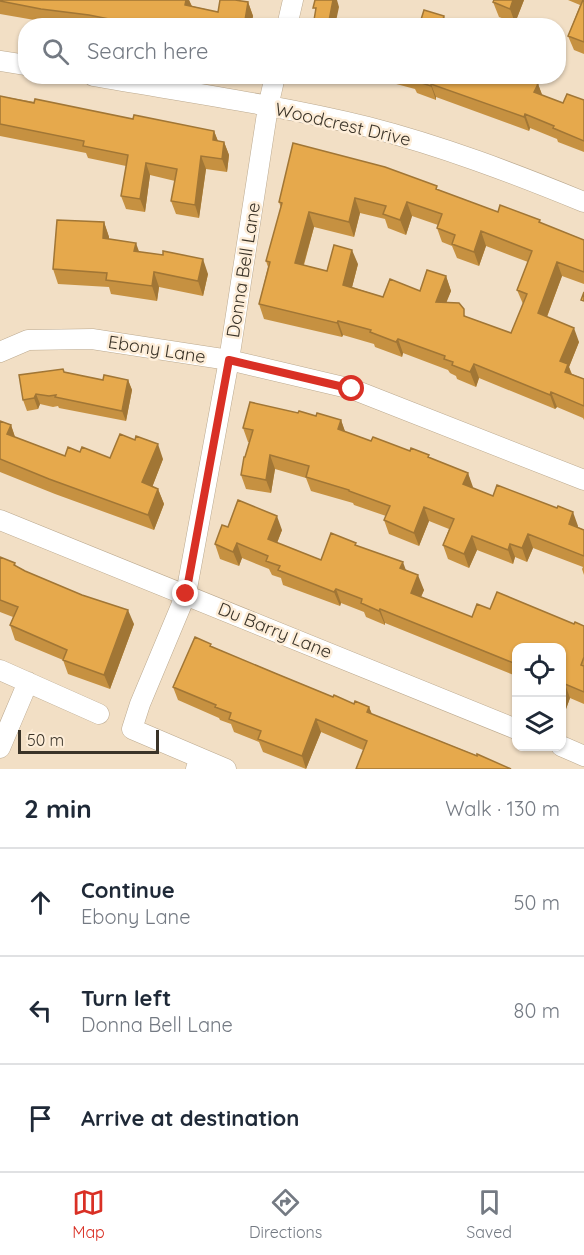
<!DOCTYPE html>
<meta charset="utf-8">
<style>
:root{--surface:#fff;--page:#f2f2f3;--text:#1f2937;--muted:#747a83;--line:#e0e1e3;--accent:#d93025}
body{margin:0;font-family:Quicksand,sans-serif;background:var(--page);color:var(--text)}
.controls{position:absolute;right:18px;bottom:18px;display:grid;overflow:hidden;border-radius:12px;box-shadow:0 2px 4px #0004}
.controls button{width:54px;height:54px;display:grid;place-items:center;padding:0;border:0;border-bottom:2px solid var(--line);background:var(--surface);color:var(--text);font:30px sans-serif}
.scale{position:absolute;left:18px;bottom:15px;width:141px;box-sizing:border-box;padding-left:6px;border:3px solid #3a3328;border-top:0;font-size:16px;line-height:21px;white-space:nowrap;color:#3a3328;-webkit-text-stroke:4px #fdedd8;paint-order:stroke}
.stop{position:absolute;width:18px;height:18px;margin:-14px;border:4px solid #d93025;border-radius:50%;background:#fff}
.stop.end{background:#d93025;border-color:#fff;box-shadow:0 2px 6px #0008}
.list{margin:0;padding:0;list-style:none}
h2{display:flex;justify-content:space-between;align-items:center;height:78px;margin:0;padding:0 24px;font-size:26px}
h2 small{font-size:20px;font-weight:400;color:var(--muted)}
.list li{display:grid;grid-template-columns:39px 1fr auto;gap:18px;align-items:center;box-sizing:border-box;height:108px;padding:0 24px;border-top:2px solid var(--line)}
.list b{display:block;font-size:22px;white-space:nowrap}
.list p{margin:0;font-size:20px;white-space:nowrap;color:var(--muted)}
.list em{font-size:20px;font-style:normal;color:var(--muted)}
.icon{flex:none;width:33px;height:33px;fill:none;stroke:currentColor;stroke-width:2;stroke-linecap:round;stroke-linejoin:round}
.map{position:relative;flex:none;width:584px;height:769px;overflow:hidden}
.search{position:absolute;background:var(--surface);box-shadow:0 2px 4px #0004;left:18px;right:18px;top:18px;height:66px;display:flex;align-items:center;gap:15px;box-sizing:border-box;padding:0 21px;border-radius:24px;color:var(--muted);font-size:22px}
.sheet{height:402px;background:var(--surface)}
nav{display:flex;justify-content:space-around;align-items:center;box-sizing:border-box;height:84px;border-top:2px solid var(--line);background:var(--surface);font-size:16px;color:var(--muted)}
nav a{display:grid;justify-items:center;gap:3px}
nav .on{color:var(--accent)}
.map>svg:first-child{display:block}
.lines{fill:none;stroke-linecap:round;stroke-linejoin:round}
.minor-casing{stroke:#bba98f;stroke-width:21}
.minor{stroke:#fff;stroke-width:20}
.wall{fill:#c69141;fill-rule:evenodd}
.shaded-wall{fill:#a17635}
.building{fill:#e6a94c;stroke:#a17635;stroke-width:1.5;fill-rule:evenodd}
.route{stroke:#d93025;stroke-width:8}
.labels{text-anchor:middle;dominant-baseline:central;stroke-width:5;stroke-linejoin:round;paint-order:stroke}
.street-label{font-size:18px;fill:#3a3328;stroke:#fdedd8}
</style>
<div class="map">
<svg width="584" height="769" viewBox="0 0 584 769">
<rect width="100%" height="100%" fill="#f2dfc5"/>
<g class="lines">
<defs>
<path id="minor" d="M287 26 293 0
M0 61 26 65
M93 76C185 92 278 105 368 127 442 146 513 173 584 202
M0 352 28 340 92 339 229 360 352 389 584 480
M0 520 516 729
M0 670 99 714
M561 746 584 756
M0 748 28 682
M200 758 226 769
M196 769 200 758 132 729 140 704 186 594 229 360 268 107 275 76"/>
</defs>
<use href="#minor" class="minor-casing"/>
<use href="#minor" class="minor"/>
</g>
<path class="wall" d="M0 0H189L192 6 218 12 248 2 253 16 251 26H72L46 22 0 14Z
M524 0 515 23 499 17 493 2Z
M568 0H584V54L574 50 568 36 580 5Z
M363 76H521V77L538 84 542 95 563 103 584 100V152L558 142 557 139 530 128 529 131 436 97V100L417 93 415 89 385 81V83L370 79 369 78Z
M0 96 133 119 214 131 218 141 224 142 229 155 227 172 206 169 199 218 176 214 171 201 175 181 150 175 145 212 126 209 121 196 126 166 88 158 86 153 0 136Z
M439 190 498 212 540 220 541 223 584 240V284L562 276 547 317 579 342 569 367 572 374 584 379V420L583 418 557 407 555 409 479 378 476 387 457 379 456 376 450 373 448 370 403 353 402 357 375 347 374 344 343 335 342 337 264 319 259 304 268 267 266 261 281 208 279 202ZM360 213 385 219 388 228 406 235 412 216 438 225 437 228 442 242 452 246 457 258 479 266 486 246 528 262 517 290 523 304 511 333 467 317 446 302 451 291 446 276 420 291 383 297 352 287 358 264 327 271 304 265 314 227 354 237Z
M104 222 109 237V239L139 252 208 274 203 296 159 287 157 301 111 294 109 287 58 284 53 269Z
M64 372 103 380H128L132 390 126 421 59 408 58 406 53 407 40 404 38 409 27 411 23 400Z
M298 413 341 420 345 432 371 441 430 458 468 473 472 488 493 496 578 526V527L584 530V575L582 569 583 567 533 548 527 562 515 557 513 564 477 550 469 568 448 559 443 545 449 529 429 521 419 546 389 534 384 520 386 516 354 505 353 503 311 491 306 478 275 469 271 493 246 489 241 475 250 442H248L243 428Z
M0 421 11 425 15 437 65 456 80 452 110 458 163 459 152 487 158 489 164 504 154 530 55 494 0 472Z
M228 527 282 530 277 543 321 560 357 546 406 570 424 590 421 597 472 617 490 609 584 626V704L570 698 566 709 561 707V648H516V676L385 623V625L366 617 364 612 341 603 340 606 283 585 281 578 272 575 269 569 242 558 239 566 220 559 215 544Z
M0 557 15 563 16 566 25 571 134 624 110 689 68 674 63 660 15 640 10 625 13 617 0 612Z
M212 647 333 697 354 704 369 707 372 714 511 769 363 750 321 732 306 769 263 752 259 742 234 732 231 724 220 720 219 718 178 700 173 687Z"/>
<path class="shaded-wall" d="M186 0H189L192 7 185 5Z
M333 0H337L339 7 335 26H328Z
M513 0H524L515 23 510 9Z
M248 2 253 16 251 26H244Z
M444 16 447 26H441Z
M431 84 436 97V100L431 86Z
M538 84 543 97 534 92Z
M525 114 530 128 529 131 524 117Z
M214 131 219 144 213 140Z
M224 142 229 155 227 172 222 159Z
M201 156 206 169 199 218 195 205Z
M146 163 150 175 145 212 140 199Z
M355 198 360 213 354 237 349 222Z
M407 202 412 216 406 235 400 220Z
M309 212 314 227 300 277 295 263Z
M104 222 109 237V253L103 238Z
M481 231 486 246 479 266 474 252Z
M136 243 141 257 134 251Z
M352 250 358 264 349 299 343 285Z
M203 259 208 274 203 296 198 281Z
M557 262 562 276 543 327 538 313Z
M154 272 159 287 157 301 152 286Z
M446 276 451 291 441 316 436 302Z
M338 321 343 335 342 337 337 323Z
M574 328 579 342 569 367 573 379 570 386 560 361Z
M398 339 403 353 402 357 396 342Z
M474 364 479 378 476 387 470 372Z
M128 380 132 390 126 421 122 411Z
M551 392 557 407 555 409 550 395Z
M36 394 40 404 38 409 34 398Z
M341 420 346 434 338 429Z
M11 425 16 440 7 434Z
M158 444 163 459 148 498 142 482Z
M270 455 275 469 271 493 266 480Z
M468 473 473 487 468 498 463 484Z
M158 489 164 504 154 530 148 515Z
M424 507 429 521 419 546 414 533Z
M573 512 578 526 574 538 569 524Z
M277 516 282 530 273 553 268 539Z
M528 534 533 548 527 562 522 548Z
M472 536 477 550 469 568 464 554Z
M237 543 242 558 239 566 233 552Z
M510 544 515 557 513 564 508 550Z
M403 562 408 576 400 568Z
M418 575 424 590 416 608 411 593Z
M336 589 341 603 340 606 334 592Z
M380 609 385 623V625L379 611Z
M128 610 134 624 110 689 104 675Z
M565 684 570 698 566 709 561 698V692Z
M369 707 374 720 367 712Z
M316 719 321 732 306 769 302 756Z"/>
<path class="building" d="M0 0H186L185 5 218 12 220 0H235L248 2 244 26H144L89 15 41 9 0 1Z
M315 0H333L328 26H313L316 8H313Z
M494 0H513L510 9 493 2Z
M583 0H584V42L568 36Z
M424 10 444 16 441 26H419Z
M379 21 395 26H378Z
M413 76H519L538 84 534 92 563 103 567 94 584 100V141L553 128 554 126 525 114 524 117 431 84V86L412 80Z
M0 96 34 103 35 99 133 119 134 115 214 131 213 140 224 142 222 159 201 156 195 205 171 201 177 169 146 163 140 199 121 196 128 155 83 146 84 141 0 124Z
M293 143 385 167 437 186 436 189 498 212 500 205 540 220 539 222 584 240V272L557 262 538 313 574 328 560 361 568 364 565 372 584 379V406L551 392 550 395 474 364 470 372 452 365 453 362 444 359 445 356 398 339 396 342 370 332 371 330 338 321 337 323 259 304 270 262 266 261 282 203 279 202ZM355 198 386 206 383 214 400 220 407 202 442 214 437 228 455 235 452 244 474 252 481 231 532 251 517 290 527 294 511 333 464 316V309L459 303 436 302 446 276 427 270 420 291 390 279 383 297 343 285 352 250 334 245 327 271 295 263 309 212 349 222Z
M57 220 104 222 103 238 136 243 134 251 163 255V251L203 259 198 281 154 272 152 286 106 280 107 273 53 269Z
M584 292V301L581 300Z
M63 369 64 372 103 380 104 375 128 380 122 411 55 397 56 395 49 396 36 394 34 398 23 400 19 375Z
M250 402 298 413 299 411 316 416 317 413 341 420 338 429 371 441 373 437 410 451 411 448 429 455 428 457 468 473 463 484 493 496 497 485 557 508 558 506 573 512 569 524 584 530V556L528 534 522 548 510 544 508 550 472 536 464 554 443 545 454 519 424 507 414 533 384 520 390 506 349 491V490L306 477 309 466 270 455 266 480 241 475 244 457H245L253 430 243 428Z
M0 421 11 425 7 434 65 456 68 447 80 452 82 447 110 458 120 434 135 440 136 436 158 444 142 482 158 489 148 515 49 479 0 459Z
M238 500 277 516 268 539 321 560 331 533 356 543 355 545 403 562 400 568 418 575 411 593 472 617 477 604 490 609 497 592 574 624 575 622 584 626V657L581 665 584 666V692L565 684 561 692V648H516V664L380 609 379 611 361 603 362 599 336 589 334 592 278 570 280 566 266 561 268 556 237 543 233 552 215 544 222 525 228 527Z
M0 557 15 563 14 565 25 571 82 595 128 610 104 675 63 660 67 650 10 625 18 607 0 600Z
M195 637 211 644 210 646 277 674 333 697 334 695 354 704 355 701 369 707 367 712 477 756V754L511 769H356L367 741 316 719 302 756 258 739 261 731 229 719 231 713 215 707 216 705 173 687Z"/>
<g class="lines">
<path class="route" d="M186 594 229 360 352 389"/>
</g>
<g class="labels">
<g class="street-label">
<text transform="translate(343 124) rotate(13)">Woodcrest Drive</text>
<text transform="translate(243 270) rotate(-81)">Donna Bell Lane</text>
<text transform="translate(157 349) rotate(9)">Ebony Lane</text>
<text transform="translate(275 630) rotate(22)">Du Barry Lane</text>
</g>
</g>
</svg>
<div class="controls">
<button><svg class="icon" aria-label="locate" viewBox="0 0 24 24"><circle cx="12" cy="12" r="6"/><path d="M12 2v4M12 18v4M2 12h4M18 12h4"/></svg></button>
<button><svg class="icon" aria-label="layers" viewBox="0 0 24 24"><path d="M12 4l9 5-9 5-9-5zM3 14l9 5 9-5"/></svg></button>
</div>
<div class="scale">50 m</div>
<div class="stop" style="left:352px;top:389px"></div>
<div class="stop end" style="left:186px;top:594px"></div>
<div class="search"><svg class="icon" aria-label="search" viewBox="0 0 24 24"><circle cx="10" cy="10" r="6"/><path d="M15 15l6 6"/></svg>Search here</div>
</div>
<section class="sheet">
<h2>2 min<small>Walk · 130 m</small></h2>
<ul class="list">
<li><svg class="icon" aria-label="ahead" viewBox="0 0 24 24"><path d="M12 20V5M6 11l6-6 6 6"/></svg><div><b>Continue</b><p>Ebony Lane</p></div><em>50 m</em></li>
<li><svg class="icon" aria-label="left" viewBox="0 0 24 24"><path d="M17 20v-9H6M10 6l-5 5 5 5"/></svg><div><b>Turn left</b><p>Donna Bell Lane</p></div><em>80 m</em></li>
<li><svg class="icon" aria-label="arrive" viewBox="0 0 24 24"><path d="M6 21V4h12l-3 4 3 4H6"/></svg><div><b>Arrive at destination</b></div></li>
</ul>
</section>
<nav>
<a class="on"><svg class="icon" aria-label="map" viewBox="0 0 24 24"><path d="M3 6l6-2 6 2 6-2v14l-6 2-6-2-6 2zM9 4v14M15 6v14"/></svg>Map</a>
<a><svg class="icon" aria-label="directions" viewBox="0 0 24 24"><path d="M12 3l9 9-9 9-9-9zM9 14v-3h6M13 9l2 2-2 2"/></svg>Directions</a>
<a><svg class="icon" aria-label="saved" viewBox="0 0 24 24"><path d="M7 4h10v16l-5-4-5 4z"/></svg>Saved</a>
</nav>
